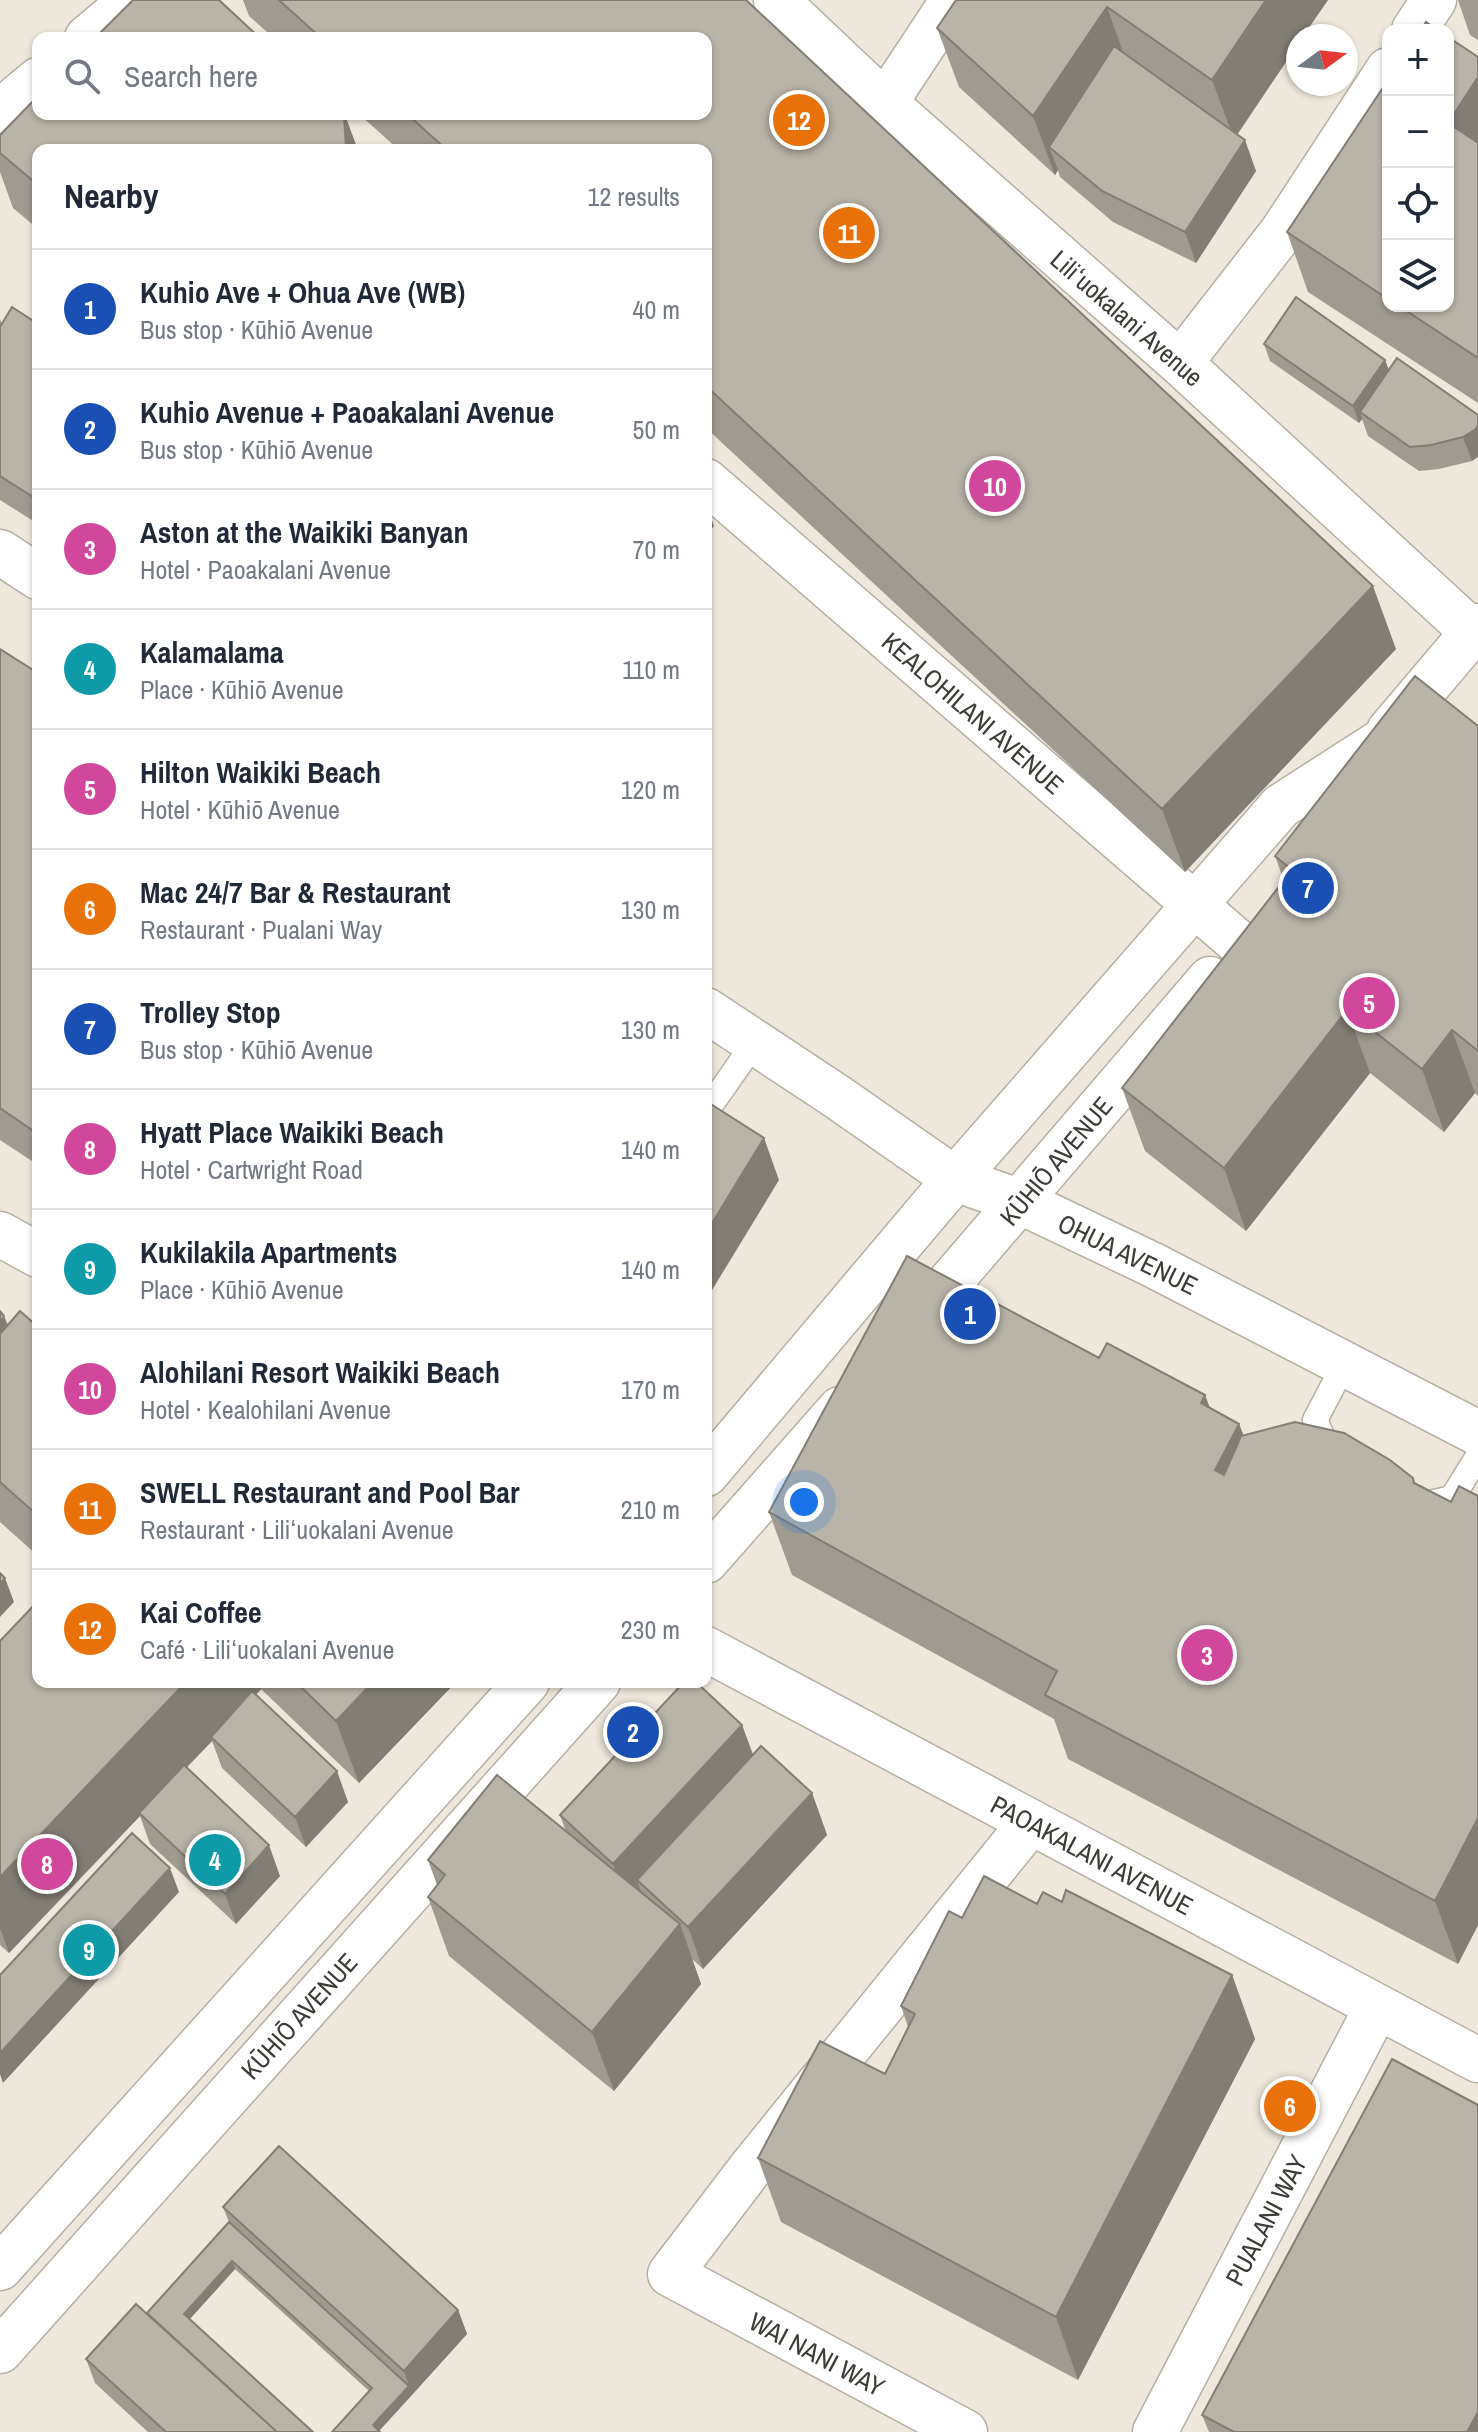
<!DOCTYPE html>
<meta charset="utf-8">
<style>
:root{--surface:#fff;--page:#f6f6f7;--text:#1f2937;--muted:#747a83;--line:#e0e1e3;--accent:#1a73e8}
body{margin:0;font-family:"Archivo Narrow",sans-serif;background:var(--page);color:var(--text)}
.controls{position:absolute;right:24px;top:24px;display:grid;overflow:hidden;border-radius:16px;box-shadow:0 2px 6px #0004}
.controls button{width:72px;height:72px;display:grid;place-items:center;padding:0;border:0;border-bottom:2px solid var(--line);background:var(--surface);color:var(--text);font:40px sans-serif}
.compass{position:absolute;left:1286px;top:24px;width:72px;height:72px;border-radius:50%;background:var(--surface);box-shadow:0 2px 6px #0004;rotate:75deg}
.you{position:absolute;left:804px;top:1502px;width:28px;height:28px;margin:-20px;border:6px solid #fff;border-radius:50%;background:#1a73e8;box-shadow:0 0 0 12px #1a73e833}
.badge{display:grid;place-items:center;width:52px;height:52px;border-radius:50%;background:var(--accent);color:#fff;font-size:26px;font-weight:700}
.pin{position:absolute;translate:-50% -50%;border:4px solid #fff;box-shadow:0 2px 8px #0006}
.list{margin:0;padding:0;list-style:none}
h2{display:flex;justify-content:space-between;align-items:center;height:104px;margin:0;padding:0 32px;font-size:34px}
h2 small{font-size:26px;font-weight:400;color:var(--muted)}
.list li{display:grid;grid-template-columns:52px 1fr auto;gap:24px;align-items:center;box-sizing:border-box;height:120px;padding:0 32px;border-top:2px solid var(--line)}
.list b{display:block;font-size:30px;white-space:nowrap}
.list p{margin:0;font-size:26px;white-space:nowrap;color:var(--muted)}
.list em{font-size:26px;font-style:normal;color:var(--muted)}
.icon{flex:none;width:44px;height:44px;fill:none;stroke:currentColor;stroke-width:2;stroke-linecap:round;stroke-linejoin:round}
.map{position:relative;flex:none;width:1478px;height:2432px;overflow:hidden}
.search{position:absolute;background:var(--surface);box-shadow:0 2px 6px #0004;left:32px;top:32px;width:680px;height:88px;display:flex;align-items:center;gap:20px;box-sizing:border-box;padding:0 28px;border-radius:16px;color:var(--muted);font-size:30px}
.panel{position:absolute;background:var(--surface);box-shadow:0 2px 6px #0004;left:32px;top:144px;width:680px;height:1544px;border-radius:16px}
.map>svg:first-child{display:block}
.lines{fill:none;stroke-linecap:round;stroke-linejoin:round}
.lane-casing{stroke:#b5b0a4;stroke-width:27}
.street-casing{stroke:#b5b0a4;stroke-width:47}
.secondary-casing{stroke:#b5b0a4;stroke-width:47}
.lane{stroke:#fff;stroke-width:24}
.street{stroke:#fff;stroke-width:44}
.secondary{stroke:#fff;stroke-width:44}
.wall{fill:#9f9b90}
.shaded-wall{fill:#827e76}
.building{fill:#b9b4a8;stroke:#827e76;stroke-width:2}
.labels{text-anchor:middle;dominant-baseline:central;stroke-width:6;stroke-linejoin:round;paint-order:stroke}
.street-label{font-size:26px;fill:#3e3c37;stroke:#fff}
</style>
<div class="map">
<svg width="1478" height="2432" viewBox="0 0 1478 2432">
<rect width="100%" height="100%" fill="#eee8dc"/>
<g class="lines">
<defs>
<path id="lane" d="M706 1112 755 1042
M1332 1458 1315 1420 1345 1363
M1413 1507 1452 1498 1478 1456"/>
<path id="street" d="M776 0 885 103 1180 363 1478 637
M1414 30 1434 0
M885 103 953 0
M1180 363 1282 232 1388 70
M706 481 1240 944
M0 552 38 577
M706 1010 836 1096 955 1179 1021 1202 1151 1264 1478 1433
M0 1234 38 1255
M706 1649 1478 2060
M965 2432 670 2274 750 2169 1031 1822
M1155 2432 1377 2007"/>
<path id="secondary" d="M87 38 132 0
M0 112 38 80
M1389 731 1478 626
M914 1324 1210 979
M706 1474 955 1179 1281 806 1379 743
M706 1561 840 1409
M0 2268 527 1682
M0 2351 598 1682"/>
</defs>
<use href="#lane" class="lane-casing"/>
<use href="#street" class="street-casing"/>
<use href="#secondary" class="secondary-casing"/>
<use href="#lane" class="lane"/>
<use href="#street" class="street"/>
<use href="#secondary" class="secondary"/>
</g>
<path class="wall" d="M243 0H746L1396 649 1185 872 706 428V150H399L359 114H706V38H274L249 16Z
M956 0H1328L1303 36H1298V44L1237 135 1256 171 1196 263 1113 222 1060 177 1058 170 1055 175 959 87 937 28Z
M1458 0H1478V40L1470 35Z
M1478 57V403L1308 292 1287 232 1388 80V306H1448Z
M0 135 38 150V229L13 208 0 172Z
M0 319 2 324H38V524L0 500Z
M1264 344 1385 360 1389 370 1478 415 1472 461 1439 469 1419 471 1368 436 1362 419 1359 423 1270 361Z
M0 649 38 673V1165L0 1140Z
M1478 726V1096L1475 1093 1444 1132 1370 1073 1246 1231 1145 1151 1122 1088 1284 881 1275 856Z
M0 1311 4 1316 8 1325 38 1327V1556L0 1522Z
M1099 1358 1205 1395 1210 1408 1239 1424 1244 1436 1415 1484 1451 1502 1478 1496V1925L1458 1964 1068 1759 1054 1719 792 1575 769 1512Z
M0 1641 38 1682H456L359 1783 261 1689 256 1695 348 1802 306 1847 222 1768 212 1741 186 1768 280 1876 236 1924 150 1844 140 1816 9 1953 0 1945Z
M742 1725 753 1754 812 1793 827 1835 703 1969 692 1959 701 1984 614 2091 449 1956 428 1897 437 1885 428 1860 566 1832 560 1815Z
M1062 1902 1232 1975 1255 2039 1078 2380 781 2222 758 2158 885 2074 908 2027 901 2006 962 1918 1037 1904Z
M223 2207 458 2310 467 2334 379 2431 332 2432 369 2391 235 2269 190 2319 313 2432H148L95 2383 86 2359 147 2313 229 2222Z
M1202 2415 1478 2432H1209Z"/>
<path class="shaded-wall" d="M1266 0H1328L1303 36H1298V44L1234 139 1212 80Z
M1107 7 1128 66 1049 147 1058 170 1055 175 1033 116Z
M1478 77V169L1448 123Z
M345 115 358 150H346Z
M1245 140 1256 171 1196 263 1185 232Z
M1385 360 1391 377 1360 412 1362 419 1359 423 1353 406Z
M1478 425V457L1472 461 1463 437Z
M706 505 714 526 706 535Z
M1373 586 1396 649 1185 872 1162 809Z
M1347 1010 1370 1073 1246 1231 1224 1168Z
M1452 1030 1475 1093 1444 1132 1422 1069Z
M764 1138 779 1180 706 1300V1233Z
M4 1316 13 1340 0 1356V1322Z
M1205 1395 1225 1451 1239 1424 1262 1487 1238 1533 1215 1470 1201 1403Z
M5 1578 14 1602 0 1617V1584Z
M186 1682H259L261 1689 213 1739 211 1737 212 1741 141 1815 139 1813 140 1816 9 1953 0 1928V1877Z
M373 1682H456L359 1783 336 1721Z
M742 1725 757 1767 637 1880 641 1892 628 1906 613 1864Z
M337 1771 348 1802 306 1847 295 1817Z
M812 1793 827 1835 703 1969 688 1927Z
M1478 1818V1925L1458 1964 1435 1901Z
M269 1845 280 1876 236 1924 225 1894Z
M170 1868 179 1892 3 2083 0 2074V2053Z
M680 1924 701 1984 614 2091 592 2032Z
M1232 1975 1255 2039 1078 2380 1056 2317Z
M232 2261 235 2269 187 2322 184 2314Z
M458 2310 467 2334 412 2395 404 2371Z
M409 2386 412 2395 378 2432 373 2425Z
M1478 2412V2432H1467Z"/>
<path class="building" d="M133 0H219L260 38H95Z
M279 0H746L1373 586 1162 809 706 386V150H447L407 114H706V38H321Z
M956 0H1266L1212 80 1107 7 1033 116 937 28Z
M1426 22 1438 30H1421Z
M1448 37 1478 57V77L1448 123Z
M1114 46 1245 140 1185 232 1102 191 1049 147Z
M1388 80V299L1287 232Z
M38 96V114H344L346 150H38V185L0 153V135Z
M1448 123 1478 143V358L1399 306H1448Z
M1296 297 1385 360 1353 406 1264 344Z
M12 307 38 324V500L0 476V327Z
M1397 358 1478 415V425L1476 429 1463 437 1431 445 1410 447 1360 412Z
M0 649 38 673V1134L0 1108Z
M1415 676 1478 726V1051L1452 1030 1422 1069 1347 1010 1224 1168 1122 1088 1292 870 1275 856Z
M706 1101 764 1138 706 1233Z
M907 1256 1099 1358 1107 1343 1205 1395 1201 1403 1239 1424 1215 1470 1224 1475 1241 1436 1295 1422 1344 1433 1390 1460 1413 1478 1414 1483 1451 1502 1459 1486 1478 1496V1818L1435 1901 1045 1695 1057 1671 769 1512Z
M0 1311 4 1316 0 1322Z
M20 1311 38 1327V1511L36 1514 0 1482V1334Z
M0 1573 5 1578 0 1584Z
M38 1601V1682H186L0 1877V1641Z
M296 1682H373L336 1721Z
M684 1682H696L742 1725 613 1864 560 1815Z
M252 1691 337 1771 295 1817 211 1737Z
M761 1746 812 1793 688 1927 637 1880Z
M184 1765 269 1845 225 1894 139 1813Z
M497 1775 680 1924 592 2032 428 1897 445 1875 428 1860Z
M132 1833 170 1868 0 2053V1975Z
M984 1876 1037 1904 1043 1892 1062 1902 1066 1890 1232 1975 1056 2317 758 2158 820 2041 885 2074 915 2014 901 2006 949 1911 962 1918Z
M1392 2059 1478 2105V2412L1467 2432H1234L1202 2415Z
M279 2146 458 2310 404 2371 223 2207Z
M229 2222 409 2386 373 2425 380 2432H332L372 2388 232 2261 184 2314 313 2432H277L147 2313Z
M136 2304 277 2432H166L86 2359Z"/>
<g class="labels">
<g class="street-label">
<text transform="translate(1127 318) rotate(41)">Liliʻuokalani Avenue</text>
<text transform="translate(973 713) rotate(41)">KEALOHILANI AVENUE</text>
<text transform="translate(1056 1161) rotate(-50)">KŪHIŌ AVENUE</text>
<text transform="translate(1128 1254) rotate(26)">OHUA AVENUE</text>
<text transform="translate(1092 1855) rotate(28)">PAOAKALANI AVENUE</text>
<text transform="translate(299 2016) rotate(-48)">KŪHIŌ AVENUE</text>
<text transform="translate(1266 2220) rotate(-62)">PUALANI WAY</text>
<text transform="translate(817 2354) rotate(28)">WAI NANI WAY</text>
</g>
</g>
</svg>
<div class="controls">
<button>+</button>
<button>−</button>
<button><svg class="icon" aria-label="locate" viewBox="0 0 24 24"><circle cx="12" cy="12" r="6"/><path d="M12 2v4M12 18v4M2 12h4M18 12h4"/></svg></button>
<button><svg class="icon" aria-label="layers" viewBox="0 0 24 24"><path d="M12 4l9 5-9 5-9-5zM3 14l9 5 9-5"/></svg></button>
</div>
<svg class="compass" viewBox="-18 -18 36 36"><path d="M0-13l5 13h-10z" fill="#e53935"/><path d="M0 13l5-13h-10z" fill="#747a83"/></svg>
<div class="you"></div>
<div class="pin badge" style="left:970px;top:1314px;background:#1a4fb4">1</div>
<div class="pin badge" style="left:633px;top:1732px;background:#1a4fb4">2</div>
<div class="pin badge" style="left:1207px;top:1655px;background:#d1479c">3</div>
<div class="pin badge" style="left:215px;top:1860px;background:#0f9aa8">4</div>
<div class="pin badge" style="left:1369px;top:1003px;background:#d1479c">5</div>
<div class="pin badge" style="left:1290px;top:2106px;background:#e8710a">6</div>
<div class="pin badge" style="left:1308px;top:888px;background:#1a4fb4">7</div>
<div class="pin badge" style="left:47px;top:1864px;background:#d1479c">8</div>
<div class="pin badge" style="left:89px;top:1950px;background:#0f9aa8">9</div>
<div class="pin badge" style="left:995px;top:486px;background:#d1479c">10</div>
<div class="pin badge" style="left:849px;top:233px;background:#e8710a">11</div>
<div class="pin badge" style="left:799px;top:120px;background:#e8710a">12</div>
<div class="search"><svg class="icon" aria-label="search" viewBox="0 0 24 24"><circle cx="10" cy="10" r="6"/><path d="M15 15l6 6"/></svg>Search here</div>
<section class="panel">
<h2>Nearby<small>12 results</small></h2>
<ul class="list">
<li><span class="badge" style="background:#1a4fb4">1</span><div><b>Kuhio Ave + Ohua Ave (WB)</b><p>Bus stop · Kūhiō Avenue</p></div><em>40 m</em></li>
<li><span class="badge" style="background:#1a4fb4">2</span><div><b>Kuhio Avenue + Paoakalani Avenue</b><p>Bus stop · Kūhiō Avenue</p></div><em>50 m</em></li>
<li><span class="badge" style="background:#d1479c">3</span><div><b>Aston at the Waikiki Banyan</b><p>Hotel · Paoakalani Avenue</p></div><em>70 m</em></li>
<li><span class="badge" style="background:#0f9aa8">4</span><div><b>Kalamalama</b><p>Place · Kūhiō Avenue</p></div><em>110 m</em></li>
<li><span class="badge" style="background:#d1479c">5</span><div><b>Hilton Waikiki Beach</b><p>Hotel · Kūhiō Avenue</p></div><em>120 m</em></li>
<li><span class="badge" style="background:#e8710a">6</span><div><b>Mac 24/7 Bar &amp; Restaurant</b><p>Restaurant · Pualani Way</p></div><em>130 m</em></li>
<li><span class="badge" style="background:#1a4fb4">7</span><div><b>Trolley Stop</b><p>Bus stop · Kūhiō Avenue</p></div><em>130 m</em></li>
<li><span class="badge" style="background:#d1479c">8</span><div><b>Hyatt Place Waikiki Beach</b><p>Hotel · Cartwright Road</p></div><em>140 m</em></li>
<li><span class="badge" style="background:#0f9aa8">9</span><div><b>Kukilakila Apartments</b><p>Place · Kūhiō Avenue</p></div><em>140 m</em></li>
<li><span class="badge" style="background:#d1479c">10</span><div><b>Alohilani Resort Waikiki Beach</b><p>Hotel · Kealohilani Avenue</p></div><em>170 m</em></li>
<li><span class="badge" style="background:#e8710a">11</span><div><b>SWELL Restaurant and Pool Bar</b><p>Restaurant · Liliʻuokalani Avenue</p></div><em>210 m</em></li>
<li><span class="badge" style="background:#e8710a">12</span><div><b>Kai Coffee</b><p>Café · Liliʻuokalani Avenue</p></div><em>230 m</em></li>
</ul>
</section>
</div>
